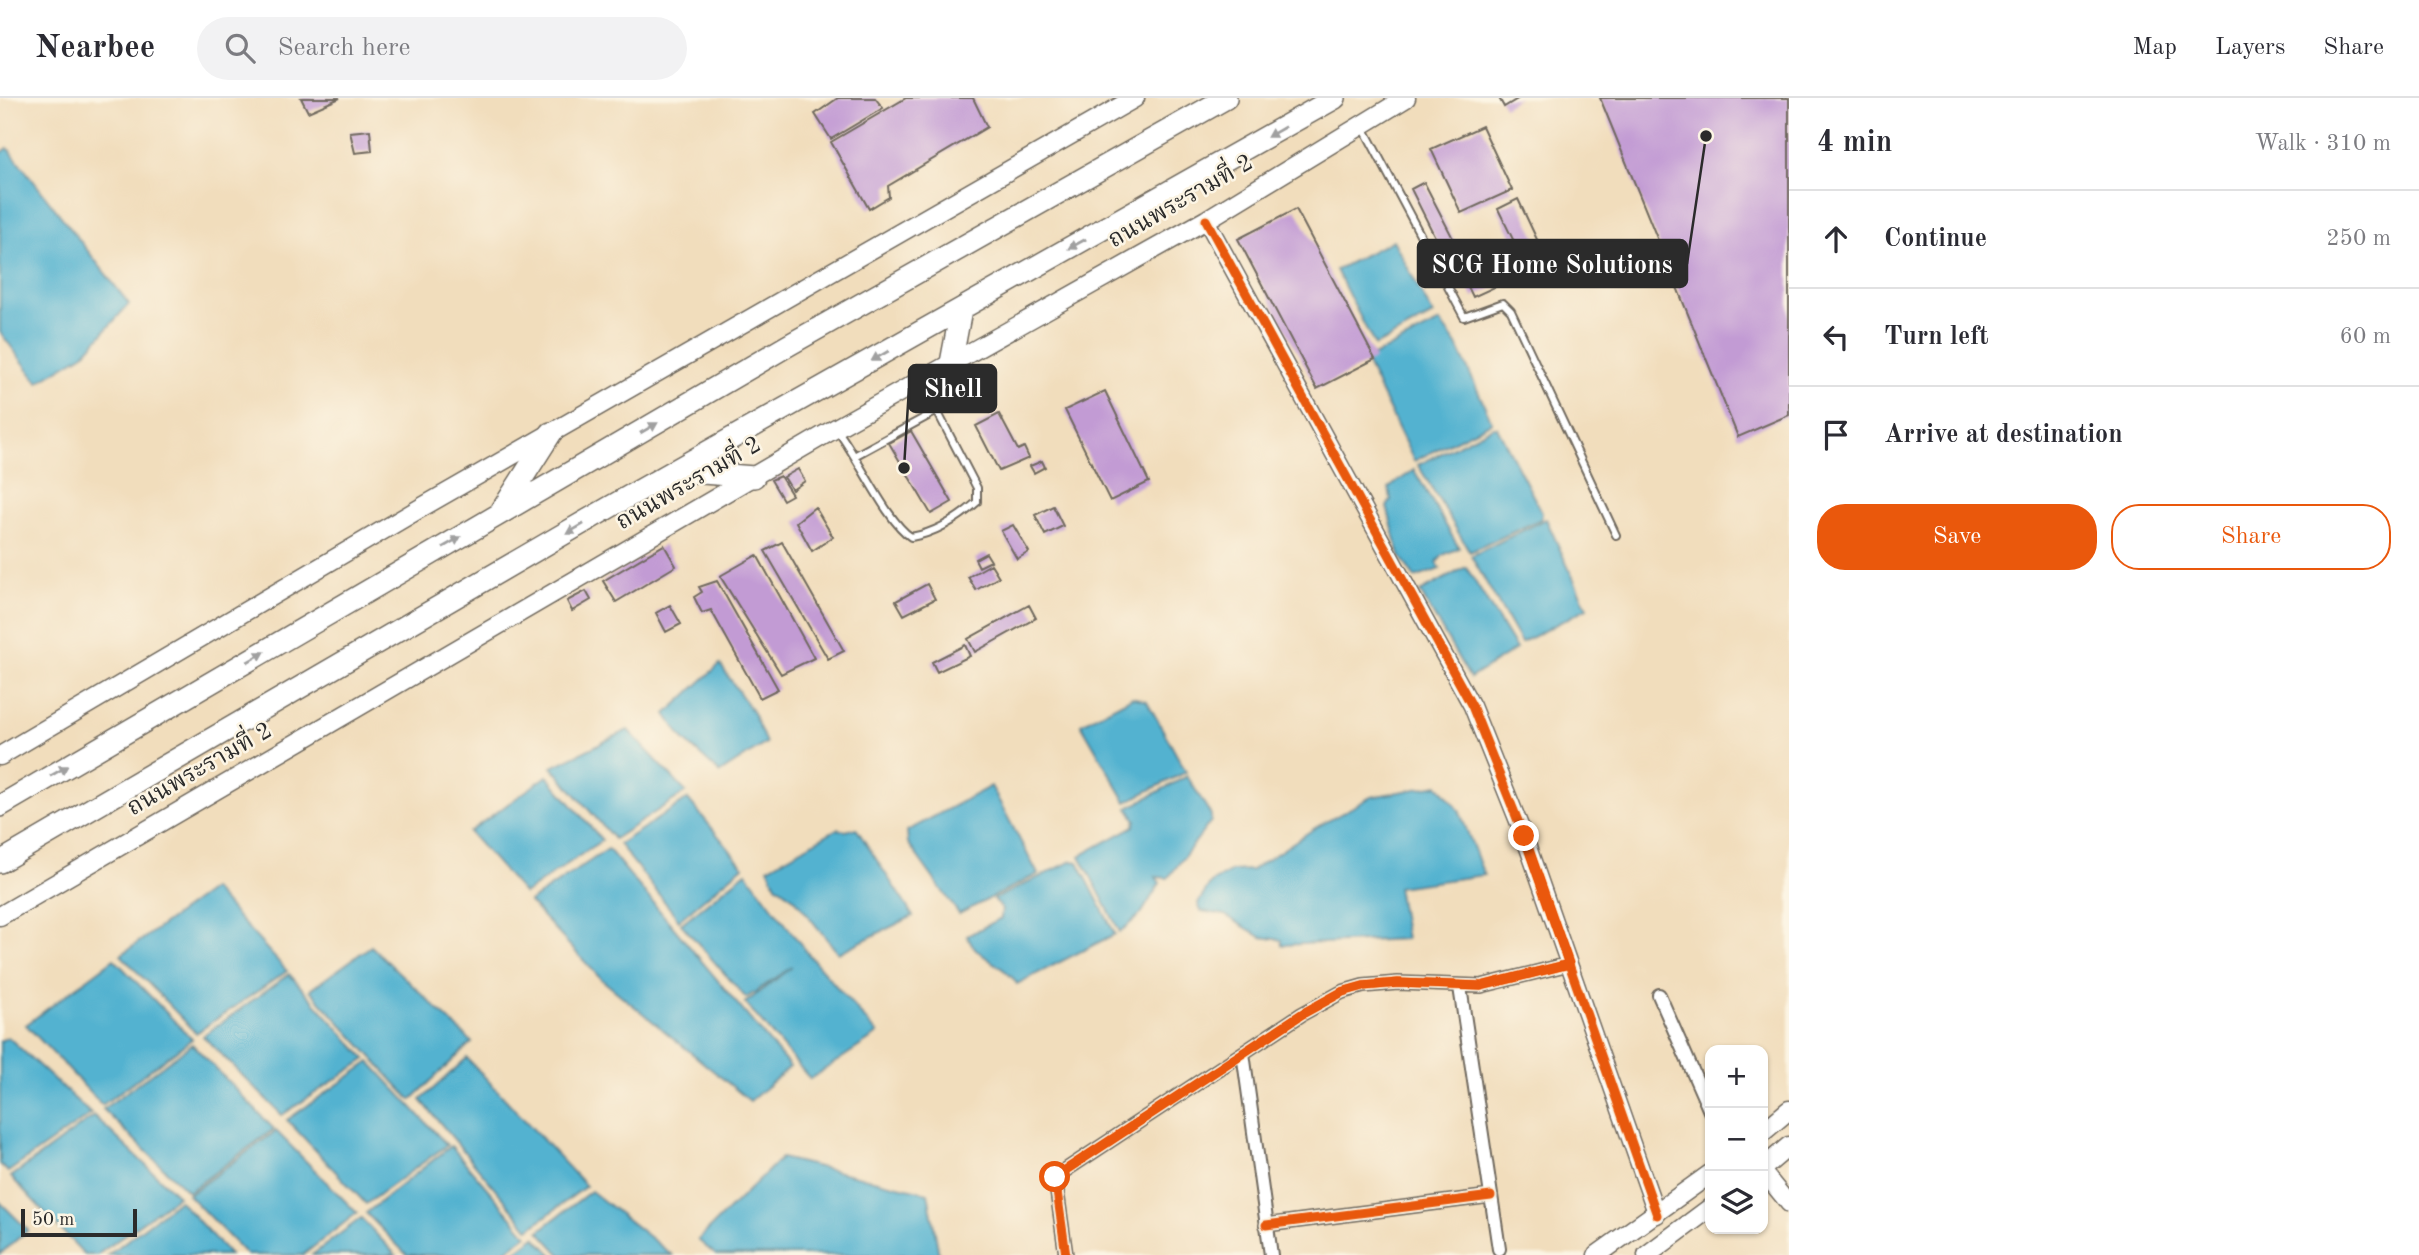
<!DOCTYPE html>
<meta charset="utf-8">
<style>
:root{--surface:#fff;--page:#f2f2f3;--text:#2b2b33;--muted:#7c7c81;--line:#e1e1e2;--accent:#ea580c}
body{margin:0;font-family:"Old Standard TT","Noto Serif Thai",serif;background:var(--page);color:var(--text)}
.controls{position:absolute;right:21px;bottom:21px;display:grid;overflow:hidden;border-radius:14px;box-shadow:0 2px 5px #0004}
.controls button{width:63px;height:63px;display:grid;place-items:center;padding:0;border:0;border-bottom:2px solid var(--line);background:var(--surface);color:var(--text);font:35px sans-serif}
.scale{position:absolute;left:21px;bottom:18px;width:116px;box-sizing:border-box;padding-left:7px;border:4px solid #2b2b2b;border-top:0;font-size:19px;line-height:24px;white-space:nowrap;color:#2b2b2b;-webkit-text-stroke:5px #fcf5e5;paint-order:stroke}
.stop{position:absolute;width:21px;height:21px;margin:-16px;border:5px solid #ea580c;border-radius:50%;background:#fff}
.stop.end{background:#ea580c;border-color:#fff;box-shadow:0 2px 7px #0008}
.list{margin:0;padding:0;list-style:none}
h2{display:flex;justify-content:space-between;align-items:center;height:91px;margin:0;padding:0 28px;font-size:30px}
h2 small{font-size:23px;font-weight:400;color:var(--muted)}
.list li{display:grid;grid-template-columns:46px 1fr auto;gap:21px;align-items:center;box-sizing:border-box;height:98px;padding:0 28px;border-top:2px solid var(--line)}
.list b{display:block;font-size:26px;white-space:nowrap}
.list em{font-size:23px;font-style:normal;color:var(--muted)}
.actions{display:flex;gap:14px;padding:21px 28px}
.actions a{flex:1;padding:16px 0;border:2px solid var(--accent);border-radius:28px;text-align:center;font-size:24px;color:var(--accent)}
.actions .main{background:var(--accent);color:#fff}
.icon{flex:none;width:38px;height:38px;fill:none;stroke:currentColor;stroke-width:2;stroke-linecap:round;stroke-linejoin:round}
.map{position:relative;flex:none;width:1789px;height:1157px;overflow:hidden}
header{display:flex;align-items:center;gap:42px;box-sizing:border-box;height:98px;padding:0 35px;background:var(--surface);border-bottom:2px solid var(--line)}
header strong{font-size:33px}
nav{display:flex;gap:38px;margin-inline-start:auto;font-size:24px}
.search{width:490px;height:63px;background:var(--page);display:flex;align-items:center;gap:18px;box-sizing:border-box;padding:0 24px;border-radius:38px;color:var(--muted);font-size:26px}
main{display:flex}
aside{flex:1;background:var(--surface)}
.map>svg:first-child{display:block}
.water{fill:#52b2d0;stroke:#3e6e7e;stroke-width:2}
.building{fill:#c29bd4}
.lines{fill:none;stroke-linecap:round;stroke-linejoin:round}
.service-casing{stroke:#70695e;stroke-width:10}
.minor-casing{stroke:#70695e;stroke-width:16}
.tertiary-casing{stroke:#70695e;stroke-width:19}
.secondary-casing{stroke:#70695e;stroke-width:21}
.trunk-casing{stroke:#70695e;stroke-width:24}
.service{stroke:#fff;stroke-width:6}
.minor{stroke:#fff;stroke-width:12}
.tertiary{stroke:#fff;stroke-width:16}
.secondary{stroke:#fff;stroke-width:18}
.trunk{stroke:#fff;stroke-width:21}
.cycleway-casing{stroke:#fcf5e5;stroke-width:13}
.cycleway{stroke:#e8590c;stroke-width:9}
.oneway{fill:#a0a0a0}
.route{stroke:#ea580c;stroke-width:9}
.labels{text-anchor:middle;dominant-baseline:central;stroke-width:5;stroke-linejoin:round;paint-order:stroke}
.street-label{font-size:24px;fill:#2b2b2b;stroke:#fcf5e5}
.leader{fill:none;stroke:#2b2b2b;stroke-width:2.5}
.callout-dot{fill:#2b2b2b;stroke:#fcf5e5;stroke-width:2.5}
.callout{fill:#2b2b2b;stroke:#2b2b2b;stroke-width:2.5}
.callout-label{font-size:26px;text-anchor:middle;font-weight:bold;fill:#fff}
</style>
<header>
<strong>Nearbee</strong>
<div class="search"><svg class="icon" aria-label="search" viewBox="0 0 24 24"><circle cx="10" cy="10" r="6"/><path d="M15 15l6 6"/></svg>Search here</div>
<nav><a>Map</a><a>Layers</a><a>Share</a></nav>
</header>
<main>
<div class="map">
<svg width="1789" height="1157" viewBox="0 0 1789 1157">
<rect width="100%" height="100%" fill="#fcf5e5"/>
<filter id="ink" filterUnits="userSpaceOnUse"><feTurbulence type="fractalNoise" baseFrequency=".0143" numOctaves="2"/><feDisplacementMap in="SourceGraphic" scale="14" xChannelSelector="R" yChannelSelector="G"/><feConvolveMatrix kernelMatrix="1 2 1 2 8 2 1 2 1" color-interpolation-filters="sRGB"/></filter>
<filter id="wash" filterUnits="userSpaceOnUse"><feTurbulence type="fractalNoise" baseFrequency=".00686" numOctaves="4" result="noise"/><feDisplacementMap in="SourceGraphic" scale="28" xChannelSelector="R" yChannelSelector="G"/><feGaussianBlur stdDeviation="1.57" result="paint"/><feColorMatrix in="noise" values="0 0 0 0 0 0 0 0 0 0 0 0 0 0 0 0 0 1.4 0 .05"/><feComposite in="paint" operator="in"/></filter>
<g filter="url(#wash)">
<rect width="100%" height="100%" fill="#f1ddbc"/>
<path class="water" d="M8 50 129 206 84 256 38 284 0 234V56Z
M1393 142 1433 217 1375 248 1336 172Z
M1440 224 1457 247 1492 324 1414 363 1365 262Z
M1493 329H1497L1542 415 1541 421 1470 454 1418 367Z
M1414 372 1459 450 1443 457 1437 464 1440 471 1415 480 1400 458 1387 409 1391 402 1389 390Z
M1546 421 1587 510 1521 545 1471 458Z
M1466 469 1516 551 1470 580 1420 494Z
M720 566 753 615 766 645 720 675 682 640 666 616Z
M1132 599 1147 603 1186 674 1126 704 1081 626Z
M628 632 686 694 614 741 552 669Z
M547 678 602 742 524 796 469 734Z
M1187 678 1211 717V723L1168 780 1156 779 1160 785 1141 816 1120 834 1080 758 1134 728 1136 722 1128 710Z
M1438 687 1459 712 1484 777 1397 789 1406 841 1282 847V842L1261 839 1225 817 1201 813 1198 805 1211 785 1232 773 1252 772 1315 730 1371 699Z
M991 688 1038 776 959 816 908 745 907 733Z
M688 701 743 768 679 822 619 746Z
M856 730 913 818 838 855 794 800 776 787 768 770 837 731 846 733Z
M608 751 790 969 750 1003 601 881 529 804Z
M1072 763 1078 764 1115 836 1017 886C1004 865 978 862 967 838L1001 820 1002 811 994 801Z
M746 774 809 857 878 936 810 981 745 905 792 869 746 900 681 826Z
M212 791 287 873 196 935 121 857Z
M371 848 472 944 411 1002 310 892Z
M114 861 192 941 102 1007 26 927Z
M289 876 366 961 282 1017 203 938Z
M8 939 91 1016 8 1074 0 1066V943Z
M192 946 274 1031 188 1094 103 1011Z
M467 960 586 1088 529 1131 421 1002Z
M370 964 447 1047 366 1106 287 1022Z
M94 1018 178 1098 97 1157H85L11 1079Z
M276 1033 357 1115 303 1157H247L188 1097Z
M451 1048 527 1137 500 1157H407L366 1115Z
M781 1060 928 1095 939 1157H716L698 1142Z
M591 1093 672 1157H561L539 1133Z
M179 1102 230 1157H108Z
M0 1104 28 1132 0 1156Z
M361 1120 396 1157H312Z
M535 1139 553 1157H511Z"/>
<g id="blocks">
<path class="building" d="M301 0H340L308 14Z
M838 0H875L883 10 831 41 815 16Z
M906 0H973L987 29 888 88 889 99 869 111 831 44Z
M1499 0H1519L1504 9Z
M1600 0H1789V317L1738 339Z
M1482 28 1512 92 1461 115 1431 51Z
M370 32 372 53 355 55 350 34Z
M1424 84 1458 150 1444 157 1411 91Z
M1518 101 1548 165 1529 174 1498 111Z
M1296 111 1375 261 1317 291 1238 141Z
M1511 147 1525 175 1473 199 1460 172Z
M1105 293 1149 384 1110 403 1065 312Z
M999 316 1018 352 1024 349 1029 360 999 373 976 328Z
M911 333 952 404 931 416 889 345Z
M1042 363 1045 369 1034 375 1030 368Z
M798 371 805 383 792 392 784 379Z
M780 378 792 397 783 402 771 382Z
M1053 408 1063 428 1045 437 1035 417Z
M815 409 833 439 812 453 796 424Z
M1013 427 1029 454 1017 461 1001 433Z
M782 444 844 553 828 561 765 453Z
M664 447 676 468 616 504 603 483Z
M986 455 991 463 979 469 975 461Z
M757 457 814 560 781 576 720 478Z
M991 466 999 479 976 492 968 479Z
M717 483 778 591 760 600 711 512 702 515 694 499 702 494 699 489Z
M927 486 935 501 904 517 896 503Z
M586 493 591 502 572 513 567 503Z
M670 507 681 526 666 534 656 515Z
M1029 507 1036 520 975 554 968 541Z
M965 547 970 558 937 574 932 564Z"/>
</g>
</g>
<g filter="url(#ink)">
<use href="#blocks" fill-opacity="0" stroke="#70695e" stroke-width="2"/>
<g class="lines">
<defs>
<path id="service" d="M1363 29 1464 219 1503 205 1511 213 1616 437
M837 332C858 359 887 424 911 439 935 435 959 420 977 404V390L937 313 934 279
M856 357 937 313"/>
<path id="minor" d="M1460 889 1499 1151
M1659 897 1710 1013
M1243 955 1271 1157
M1266 1127 1491 1098
M1066 1157 1055 1079 1302 916 1342 894 1363 888 1398 885 1481 888 1569 866"/>
<path id="tertiary" d="M1206 122 1472 608 1524 738 1657 1117
M1763 1074 1789 1106"/>
<path id="secondary" d="M0 658 424 408 1135 0
M0 818 836 330 1206 122 1406 0
M1763 1034 1789 1012
M1763 1070 1789 1048
M1597 1157 1710 1076
M1647 1157 1710 1110"/>
<path id="trunk" d="M951 265 961 212
M677 373 754 379
M502 412 551 335
M0 708 787 248 1226 0
M0 764 610 409 1335 0"/>
</defs>
<use href="#service" class="service-casing"/>
<use href="#minor" class="minor-casing"/>
<use href="#tertiary" class="tertiary-casing"/>
<use href="#secondary" class="secondary-casing"/>
<use href="#trunk" class="trunk-casing"/>
<use href="#service" class="service"/>
<use href="#minor" class="minor"/>
<use href="#tertiary" class="tertiary"/>
<use href="#secondary" class="secondary"/>
<use href="#trunk" class="trunk"/>
<defs>
<path id="cycleway" d="M1206 122 1472 608 1524 738 1657 1117
M1266 1127 1491 1098
M1066 1157 1055 1079 1302 916 1342 894 1363 888 1398 885 1481 888 1569 866"/>
</defs>
<use href="#cycleway" class="cycleway-casing"/>
<use href="#cycleway" class="cycleway"/>
</g>
<defs><path id="oneway-solid" d="M-6-.8H1V-3.2L6.5 0L1 3.2V.8H-6Z" transform="scale(1.75)"/></defs>
<g class="oneway">
<use href="#oneway-solid" transform="translate(1276 34) rotate(150)"/>
<use href="#oneway-solid" transform="translate(1077 146) rotate(151)"/>
<use href="#oneway-solid" transform="translate(880 258) rotate(150)"/>
<use href="#oneway-solid" transform="translate(649 330) rotate(-30)"/>
<use href="#oneway-solid" transform="translate(575 431) rotate(150)"/>
<use href="#oneway-solid" transform="translate(452 444) rotate(-30)"/>
<use href="#oneway-solid" transform="translate(256 559) rotate(-30)"/>
<use href="#oneway-solid" transform="translate(59 673) rotate(-30)"/>
</g>
</g>
<g class="lines" filter="url(#ink)">
<path class="route" d="M1055 1079 1302 916 1342 894 1363 888 1398 885 1481 888 1569 866 1524 738"/>
</g>
<g class="labels">
<g class="street-label">
<text transform="translate(1181 104) rotate(-30)">ถนนพระรามที่ 2</text>
<text transform="translate(689 386) rotate(-30)">ถนนพระรามที่ 2</text>
<text transform="translate(200 672) rotate(-30)">ถนนพระรามที่ 2</text>
</g>
</g>
<path class="leader" d="M1706 38L1687 166M904 370L909 290"/>
<g class="callout-dot">
<circle cx="1706" cy="38" r="7"/>
<circle cx="904" cy="370" r="7"/>
</g>
<g class="callout">
<rect x="1418" y="142" width="269" height="47" rx="7"/>
<rect x="909" y="267" width="87" height="47" rx="7"/>
</g>
<g class="callout-label">
<text x="1552" y="175">SCG Home Solutions</text>
<text x="953" y="299">Shell</text>
</g>
</svg>
<div class="controls">
<button>+</button>
<button>−</button>
<button><svg class="icon" aria-label="layers" viewBox="0 0 24 24"><path d="M12 4l9 5-9 5-9-5zM3 14l9 5 9-5"/></svg></button>
</div>
<div class="scale">50 m</div>
<div class="stop" style="left:1055px;top:1079px"></div>
<div class="stop end" style="left:1524px;top:738px"></div>
</div>
<aside>
<h2>4 min<small>Walk · 310 m</small></h2>
<ul class="list">
<li><svg class="icon" aria-label="ahead" viewBox="0 0 24 24"><path d="M12 20V5M6 11l6-6 6 6"/></svg><div><b>Continue</b></div><em>250 m</em></li>
<li><svg class="icon" aria-label="left" viewBox="0 0 24 24"><path d="M17 20v-9H6M10 6l-5 5 5 5"/></svg><div><b>Turn left</b></div><em>60 m</em></li>
<li><svg class="icon" aria-label="arrive" viewBox="0 0 24 24"><path d="M6 21V4h12l-3 4 3 4H6"/></svg><div><b>Arrive at destination</b></div></li>
</ul>
<div class="actions"><a class="main">Save</a><a>Share</a></div>
</aside>
</main>
